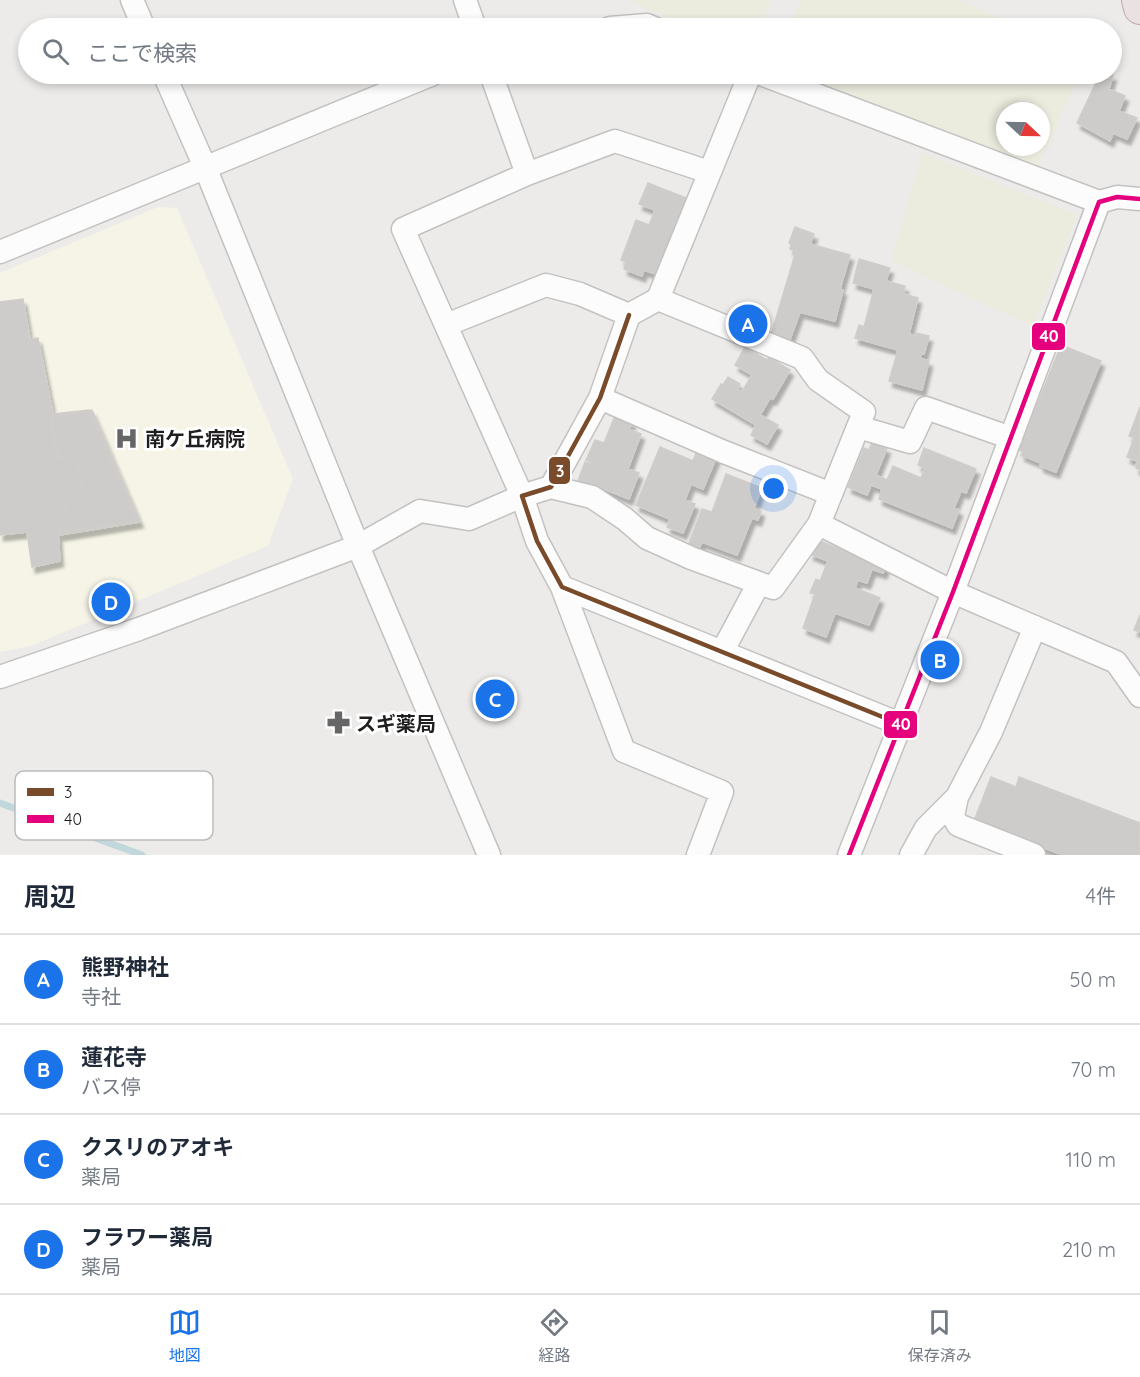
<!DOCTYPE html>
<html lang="ja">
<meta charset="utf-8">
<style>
:root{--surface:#fff;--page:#f2f2f3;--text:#1f2937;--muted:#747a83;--line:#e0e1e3;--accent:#1a73e8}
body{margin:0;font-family:Quicksand,"Noto Sans JP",sans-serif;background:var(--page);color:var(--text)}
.compass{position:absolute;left:996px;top:102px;width:54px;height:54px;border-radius:50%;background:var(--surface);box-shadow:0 3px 9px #0003;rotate:112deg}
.you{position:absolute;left:774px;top:489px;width:21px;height:21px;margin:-15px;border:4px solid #fff;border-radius:50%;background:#1a73e8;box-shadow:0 0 0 9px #1a73e833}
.badge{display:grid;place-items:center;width:39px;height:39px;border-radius:50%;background:var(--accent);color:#fff;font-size:20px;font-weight:700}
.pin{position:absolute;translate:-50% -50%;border:3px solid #fff;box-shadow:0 2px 6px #0006}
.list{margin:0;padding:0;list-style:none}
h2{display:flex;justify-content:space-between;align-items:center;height:78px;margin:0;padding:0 24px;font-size:26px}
h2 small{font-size:20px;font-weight:400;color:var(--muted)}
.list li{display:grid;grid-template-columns:39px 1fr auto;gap:18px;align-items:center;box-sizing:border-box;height:90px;padding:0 24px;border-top:2px solid var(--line)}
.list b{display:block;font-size:22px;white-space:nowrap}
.list p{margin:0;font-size:20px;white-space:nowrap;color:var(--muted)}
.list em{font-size:20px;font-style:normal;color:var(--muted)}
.icon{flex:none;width:33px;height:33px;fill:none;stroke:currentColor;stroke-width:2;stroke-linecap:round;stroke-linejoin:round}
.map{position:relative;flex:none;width:1140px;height:855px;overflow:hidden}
.search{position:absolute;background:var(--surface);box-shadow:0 3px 9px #0003;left:18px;right:18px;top:18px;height:66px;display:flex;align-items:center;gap:15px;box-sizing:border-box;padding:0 21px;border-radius:33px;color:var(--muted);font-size:22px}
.sheet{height:438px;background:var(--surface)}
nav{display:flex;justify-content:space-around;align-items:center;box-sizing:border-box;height:84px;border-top:2px solid var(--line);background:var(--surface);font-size:16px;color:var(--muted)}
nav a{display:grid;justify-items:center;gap:3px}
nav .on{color:var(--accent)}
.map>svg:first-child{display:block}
.education{fill:#f5f4e6}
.farmland{fill:#ebebde;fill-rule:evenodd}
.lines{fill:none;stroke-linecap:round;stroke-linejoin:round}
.stream{stroke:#c0d7dc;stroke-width:7}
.building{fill:#ceccca;stroke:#d0cdca;stroke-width:1.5;filter:url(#shadow)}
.minor-casing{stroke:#c3c2c1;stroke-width:25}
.highway-casing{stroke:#bfa3ab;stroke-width:34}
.minor{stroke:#fcfcfc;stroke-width:22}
.highway{stroke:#e9e1e2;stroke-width:32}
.bus-1-casing{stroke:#fff;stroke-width:9}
.bus-2-casing{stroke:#fff;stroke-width:9}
.bus-1{stroke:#7a4b2a;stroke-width:4.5}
.bus-2{stroke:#e5007d;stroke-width:4.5}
.labels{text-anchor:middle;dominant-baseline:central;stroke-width:6;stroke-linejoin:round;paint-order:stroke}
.poi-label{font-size:20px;font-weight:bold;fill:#1f1f1f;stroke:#fff;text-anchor:start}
.key{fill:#fff;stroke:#bcbcbc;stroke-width:1.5}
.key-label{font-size:16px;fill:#1f1f1f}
.line-badge{stroke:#fff;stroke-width:2}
.badge-label{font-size:16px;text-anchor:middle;font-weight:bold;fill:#fff}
</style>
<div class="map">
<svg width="1140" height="855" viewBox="0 0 1140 855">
<defs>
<filter id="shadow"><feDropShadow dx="3.5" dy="6" stdDeviation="1.5" flood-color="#0004"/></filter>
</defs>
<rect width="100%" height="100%" fill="#edebe9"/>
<path class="education" d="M158 207 177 208 293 479 268 546 31 646 0 652V273Z"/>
<path class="farmland" d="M628 0H771L759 28H691Z
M801 0H957L1023 28H789Z
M799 74H1080L1038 167ZM1005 111H1041V147H1005Z
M922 153 1077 215 1033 326 891 261Z"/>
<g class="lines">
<path class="stream" d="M0 803 142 855"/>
</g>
<path class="building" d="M1100 74 1113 75 1109 89 1125 96 1119 111 1137 118 1127 139 1113 133 1110 141 1077 123Z
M648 183 686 198 656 274 644 270 642 276 624 269 626 262 621 260 636 220 649 225 655 210 639 204Z
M795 227 814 234 810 244 850 255 840 289 843 290 835 321 800 312 789 342 771 335 796 251 790 249 791 244 789 243Z
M795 227 814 234 810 244 850 255 840 289 843 290 835 321 800 312 789 342 771 335 796 251 790 249 791 244 789 243Z
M859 259 890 268 886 281 905 286 904 294 918 298 909 334 915 336 916 333 929 336 924 354 921 353 920 358 929 361 922 390 889 381 898 350 855 338 859 325 864 327 874 289 853 283Z
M859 259 890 268 886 281 905 286 904 294 918 298 909 334 915 336 916 333 929 336 924 354 921 353 920 358 929 361 922 390 889 381 898 350 855 338 859 325 864 327 874 289 853 283Z
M23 299 30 339 38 338 53 414 89 410 137 521 58 533 60 561 32 567 27 532 0 535V302Z
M1061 345 1101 361 1056 472 1040 466 1041 463 1021 455 1023 452 1019 450Z
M745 347 767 360 769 357 790 370 773 399 770 398 760 415 778 425 767 444 751 435 756 425 712 399 721 384 723 385 728 377 740 384 737 389 742 392 752 375 735 365Z
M1140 407V470L1136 468 1137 461 1127 457 1134 438 1129 436Z
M92 410 140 522 60 535 58 524 68 523 63 492 82 489 77 455 58 458 51 417Z
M615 416 632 422 629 429 641 434 628 469 639 473 629 499 594 485 591 494 575 489 585 462 598 467 599 465 586 460 595 440 604 443Z
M872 442 887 448 876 475 887 480 893 466 921 478 925 468 918 465 924 448 976 469 966 493 961 491 954 508 959 510 952 528 879 499 882 489 871 485 867 495 848 487 864 448 869 450Z
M660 447 693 461 698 448 717 456 703 489 691 484 685 500 695 504 683 533 667 527 670 519 636 505Z
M726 474 762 488 754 508 761 511 758 520 752 518 737 555 702 542 698 550 688 546 702 509 712 512Z
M815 539 874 563 887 564 883 573 872 569 867 583 858 580 855 588 880 598 869 625 835 613 826 637 803 628 815 594 810 593 816 579 820 581 828 561 810 554Z
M1140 615V632L1134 630Z
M991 777 1016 787 1019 777 1140 823 1139 855H1063L974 821Z"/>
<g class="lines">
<defs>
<path id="minor" d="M132 0 144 28
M465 0 475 28
M610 28 647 25 654 28
M761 74 1099 202
M527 174 615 141 709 172
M0 252 433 74
M658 299 802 358 818 380 864 412 819 524 773 588 759 583 722 652
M629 315 600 398 551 487 522 496 537 541 562 587 900 724
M446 325 546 285 580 294 629 315 658 299 750 74
M600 398 724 452 831 494
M858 427 910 442 926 408 1011 438
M551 487 592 497 625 519 647 538 691 558 759 583
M819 524 953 592 1116 662 1140 696
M562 587 624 751 722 792 698 855
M0 677 139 629 358 546 205 167 164 74
M489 855 358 546 420 511 469 519 522 496 403 229 527 174 491 74
M849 855 953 592 1099 202 1117 197 1140 199
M911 855 926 828 957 797
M1034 855 958 825 953 816 957 797 991 732 1035 627"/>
<path id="highway" d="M1138 0 1140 8"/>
</defs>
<use href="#minor" class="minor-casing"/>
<use href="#highway" class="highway-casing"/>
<use href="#minor" class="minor"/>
<use href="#highway" class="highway"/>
<defs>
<path id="bus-1" d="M629 315 600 398 551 487 522 496 537 541 562 587 900 724"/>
<path id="bus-2" d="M849 855 953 592 1099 202 1117 197 1140 199"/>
</defs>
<use href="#bus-1" class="bus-1-casing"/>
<use href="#bus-2" class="bus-2-casing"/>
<use href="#bus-1" class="bus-1"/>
<use href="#bus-2" class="bus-2"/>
</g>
<defs>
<symbol id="hospital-bare" viewBox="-9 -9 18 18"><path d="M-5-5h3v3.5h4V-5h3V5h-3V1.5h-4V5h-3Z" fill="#676666" stroke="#fff" stroke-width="2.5" paint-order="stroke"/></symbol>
<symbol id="pharmacy-bare" viewBox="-9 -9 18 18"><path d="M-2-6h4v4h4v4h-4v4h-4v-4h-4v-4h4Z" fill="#676666" stroke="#fff" stroke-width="2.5" paint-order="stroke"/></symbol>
</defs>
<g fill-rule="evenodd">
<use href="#hospital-bare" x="110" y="422" width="33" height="33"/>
<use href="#pharmacy-bare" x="322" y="706" width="33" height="33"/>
</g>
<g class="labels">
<g class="poi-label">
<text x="145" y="438">南ケ丘病院</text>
<text x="356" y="723">スギ薬局</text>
</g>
</g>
<rect x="15" y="771" width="198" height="69" rx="9" class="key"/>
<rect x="27" y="788" width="27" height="8" fill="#7a4b2a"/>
<rect x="27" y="815" width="27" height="8" fill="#e5007d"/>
<g class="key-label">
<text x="64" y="798">3</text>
<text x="64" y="825">40</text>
</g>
<g class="line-badge">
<rect x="1031" y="322" width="35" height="29" rx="6" fill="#e5007d"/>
<rect x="548" y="456" width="23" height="29" rx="6" fill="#7a4b2a"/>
<rect x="883" y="710" width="35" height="29" rx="6" fill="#e5007d"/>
</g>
<g class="badge-label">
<text x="1049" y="342">40</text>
<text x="560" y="477">3</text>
<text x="901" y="730">40</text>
</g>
</svg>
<svg class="compass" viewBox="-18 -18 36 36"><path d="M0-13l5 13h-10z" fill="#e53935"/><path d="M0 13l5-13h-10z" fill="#747a83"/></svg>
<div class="you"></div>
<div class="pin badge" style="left:748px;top:324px">A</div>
<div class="pin badge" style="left:940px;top:660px">B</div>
<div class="pin badge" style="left:495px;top:699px">C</div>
<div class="pin badge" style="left:111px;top:602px">D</div>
<div class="search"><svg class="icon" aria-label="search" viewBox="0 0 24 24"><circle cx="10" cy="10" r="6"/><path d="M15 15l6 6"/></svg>ここで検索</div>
</div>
<section class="sheet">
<h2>周辺<small>4件</small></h2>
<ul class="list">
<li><span class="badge">A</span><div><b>熊野神社</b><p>寺社</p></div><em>50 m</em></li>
<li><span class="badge">B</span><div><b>蓮花寺</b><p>バス停</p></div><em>70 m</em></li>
<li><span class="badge">C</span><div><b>クスリのアオキ</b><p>薬局</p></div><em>110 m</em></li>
<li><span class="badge">D</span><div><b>フラワー薬局</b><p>薬局</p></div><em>210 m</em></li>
</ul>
</section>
<nav>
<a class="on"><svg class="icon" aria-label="map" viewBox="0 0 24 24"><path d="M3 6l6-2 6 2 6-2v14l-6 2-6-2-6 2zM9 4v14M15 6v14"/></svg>地図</a>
<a><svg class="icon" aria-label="directions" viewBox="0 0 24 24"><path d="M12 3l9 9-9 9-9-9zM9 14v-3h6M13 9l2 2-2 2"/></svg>経路</a>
<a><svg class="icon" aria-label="saved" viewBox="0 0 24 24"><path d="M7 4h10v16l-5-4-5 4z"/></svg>保存済み</a>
</nav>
